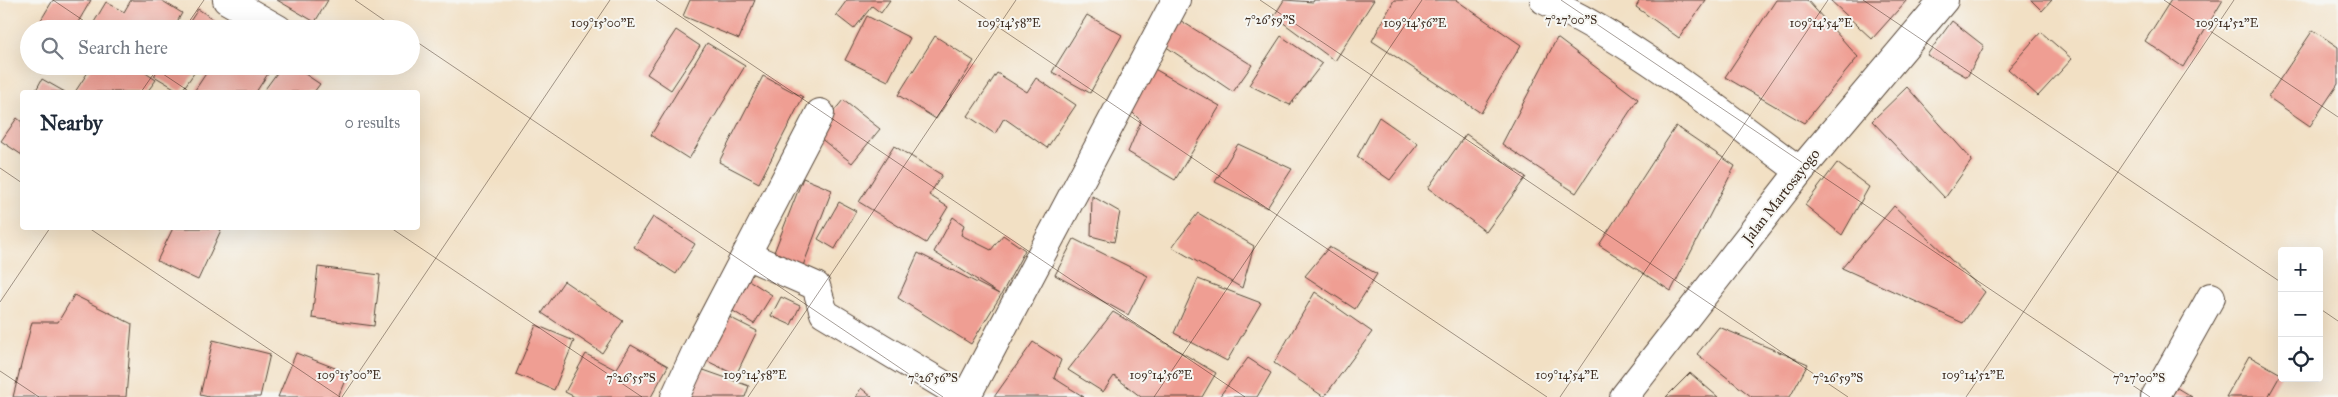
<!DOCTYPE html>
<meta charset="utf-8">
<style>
:root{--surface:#fff;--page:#f2f2f3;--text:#1f2937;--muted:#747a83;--line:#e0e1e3}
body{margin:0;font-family:"IM FELL Great Primer",serif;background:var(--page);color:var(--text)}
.controls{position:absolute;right:15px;bottom:15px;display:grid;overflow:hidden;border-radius:5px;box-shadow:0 5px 20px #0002}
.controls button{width:45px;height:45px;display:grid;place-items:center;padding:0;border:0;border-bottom:1px solid var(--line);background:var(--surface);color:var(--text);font:25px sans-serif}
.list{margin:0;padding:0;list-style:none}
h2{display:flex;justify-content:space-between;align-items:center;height:65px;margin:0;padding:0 20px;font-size:21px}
h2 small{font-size:16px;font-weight:400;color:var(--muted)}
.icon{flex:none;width:28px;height:28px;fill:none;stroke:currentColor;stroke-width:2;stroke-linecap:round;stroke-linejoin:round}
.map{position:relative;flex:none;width:2338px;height:397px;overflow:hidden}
.search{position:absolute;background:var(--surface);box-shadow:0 5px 20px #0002;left:20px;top:20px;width:400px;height:55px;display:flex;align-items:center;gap:12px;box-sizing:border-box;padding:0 18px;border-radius:28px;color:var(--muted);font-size:19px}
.panel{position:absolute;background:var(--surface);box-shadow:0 5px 20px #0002;left:20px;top:90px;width:400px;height:140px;border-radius:5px}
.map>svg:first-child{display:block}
.building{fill:#ef9e93}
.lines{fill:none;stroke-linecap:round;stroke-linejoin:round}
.street-casing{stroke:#564537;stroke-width:30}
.street{stroke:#fff;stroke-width:28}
.ticks{fill:none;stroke:#3b2a1e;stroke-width:1;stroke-opacity:0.45}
.labels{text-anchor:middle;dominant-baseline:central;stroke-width:4;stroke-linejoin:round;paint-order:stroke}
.street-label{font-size:15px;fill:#3b2a1e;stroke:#f6f6f2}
.ticks-label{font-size:12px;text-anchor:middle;fill:#3b2a1e;stroke:#f6f6f2;stroke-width:4;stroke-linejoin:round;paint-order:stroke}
</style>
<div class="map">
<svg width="2338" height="397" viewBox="0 0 2338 397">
<rect width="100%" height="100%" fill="#f6f6f2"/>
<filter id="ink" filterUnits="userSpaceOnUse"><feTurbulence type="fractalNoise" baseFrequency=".02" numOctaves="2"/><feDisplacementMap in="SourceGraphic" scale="10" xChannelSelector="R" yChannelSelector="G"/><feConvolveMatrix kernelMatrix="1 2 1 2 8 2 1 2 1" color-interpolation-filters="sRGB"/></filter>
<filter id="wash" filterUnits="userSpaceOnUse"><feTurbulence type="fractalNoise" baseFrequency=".0096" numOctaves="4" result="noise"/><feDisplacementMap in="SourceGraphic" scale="20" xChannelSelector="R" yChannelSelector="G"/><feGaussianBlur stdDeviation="1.12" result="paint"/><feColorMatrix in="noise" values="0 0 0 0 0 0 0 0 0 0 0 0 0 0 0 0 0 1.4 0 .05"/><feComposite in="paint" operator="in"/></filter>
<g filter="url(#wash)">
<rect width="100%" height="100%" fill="#f2e0c4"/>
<g id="blocks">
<path class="building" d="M53 0H91L74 29H55L41 20Z
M131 0H161L182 13 173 29H90L106 2 124 12Z
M277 0H328L315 22Z
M690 0H755L739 39 683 16Z
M847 0H890L881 13 872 6 854 29 836 15Z
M1284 0 1313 2 1314 0H1374L1335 61 1274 16Z
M1394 0H1456L1521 45 1481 113 1372 41Z
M1640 0H1706L1679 38 1636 7Z
M1776 0H1807L1858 57 1804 123 1725 77Z
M1830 0H1907L1872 39Z
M2031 0H2052L2042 11Z
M2171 0H2223L2183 67 2145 41Z
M198 9 225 27 223 29H185Z
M1087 15 1122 35 1090 93 1052 72Z
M867 16 910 38 888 81 845 60Z
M1178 19 1252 65 1233 92 1159 42Z
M1952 21 1984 46 1967 77 1927 55Z
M676 30 700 46 671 90 647 74Z
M2313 30 2338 47V84L2310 126 2268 97Z
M2041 32 2072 59 2038 96 2008 69Z
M935 36 974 61 936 119 898 95Z
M1281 36 1322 64 1290 105 1249 85Z
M1557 38 1638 99 1576 193 1502 144Z
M707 43 745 66 689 159 651 135Z
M92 66H135L156 80 147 92H75Z
M160 66H199L181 92 154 76Z
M211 66H273L256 92H199L195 90Z
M282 66H293L320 84 314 92H263Z
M1151 67 1220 106 1175 180 1128 152 1141 121 1128 108Z
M997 73 1027 92 1036 78 1076 105 1047 148 1004 118 995 134 968 116Z
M763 76 803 97 759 183 719 162Z
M42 79 65 92H35Z
M1907 87 1972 160 1945 198 1872 121Z
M843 100 880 129 852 163 815 134Z
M1379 117 1418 144 1390 180 1357 157Z
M17 118 22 122V155L1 141Z
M1676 126 1735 166 1671 291 1599 245Z
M1466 134 1526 177 1486 232 1428 188Z
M1238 144 1292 169 1267 208 1215 182Z
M894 146 942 175 929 195 948 207 926 243 859 202Z
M1837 163 1869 187 1842 235 1805 205Z
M803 178 832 190 801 271 771 260Z
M1092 196 1120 212 1114 242 1091 236Z
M839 202 856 211 835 249 818 239Z
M1894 206 1985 292 1963 323 1842 268Z
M1198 213 1254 246 1242 288 1172 247Z
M653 217 695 244 676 274 634 247Z
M953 217 964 225 961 235 991 250 1003 235 1025 250 1001 295 971 344 898 298 918 253 999 294 934 252Z
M173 228H215L221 230 198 280 157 261Z
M1074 239 1148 276 1128 315 1055 275Z
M1329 247 1377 274 1355 309 1305 276Z
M318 267 380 275 374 326 312 318Z
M744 277 772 295 754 324 725 306Z
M1198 279 1261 303 1227 361 1174 333Z
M564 281 623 321 602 353 542 313Z
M1315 292 1372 332 1324 397 1274 363Z
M74 295 132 324 126 397H13L32 322H58Z
M781 297 800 306 791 325 771 316Z
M1113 312 1216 373 1202 397H1141L1114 376 1103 392 1068 370Z
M723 314 757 331 736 375 701 358Z
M536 325 574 341 554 390 516 374Z
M1719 327 1808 364 1790 397H1752L1697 354Z
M213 340 270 354 260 397H209L200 395Z
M1033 342 1061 360 1054 378 1084 397H994Z
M631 345 668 366 651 397H575L565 392 586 354 616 370Z
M296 353 348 373 338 397H278Z
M2249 356 2281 374 2268 397H2226Z
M1248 358 1271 373 1257 397H1219Z
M695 367 749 386 745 397H691L685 395Z
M1690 373 1718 397H1666Z
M861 388 872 397H856Z
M2177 388 2192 397H2171Z"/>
</g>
</g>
<g filter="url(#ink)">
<use href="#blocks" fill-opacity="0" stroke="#564537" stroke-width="1"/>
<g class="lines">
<defs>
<path id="street" d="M227 0 278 29
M1544 0C1637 43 1718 111 1800 171
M746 255 816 286 824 313 964 397
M675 397 700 343 820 113
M966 397 1176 0
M1624 397 1800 171 1944 0
M2155 397 2211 297"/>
</defs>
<use href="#street" class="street-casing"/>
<use href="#street" class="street"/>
</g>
</g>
<path class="ticks" d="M53 0 96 29M355 0 397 29M656 0 1245 397M958 0 1547 397M1260 0 1848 397M1561 0 2150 397M1863 0 2282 283M2164 0 2338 117M184 29 204 0M411 38 943 397M151 66 190 92M141 92 159 66M0 168 22 183M89 228 340 397M391 228 642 397M0 302 50 228M2319 308 2338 321M0 371 39 397M342 397 610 0M748 397 1016 0M1154 397 1422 0M1560 397 1828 0M1966 397 2234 0"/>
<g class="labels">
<g class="street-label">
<text transform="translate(1781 196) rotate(-52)">Jalan Martosayogo</text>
</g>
</g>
<g class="ticks-label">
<text x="1270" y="24">7°26'59"S</text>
<text x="1571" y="24">7°27'00"S</text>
<text x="603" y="27">109°15'00"E</text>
<text x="1009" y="27">109°14'58"E</text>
<text x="1415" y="27">109°14'56"E</text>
<text x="1821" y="27">109°14'54"E</text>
<text x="2227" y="27">109°14'52"E</text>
<text x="349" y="379">109°15'00"E</text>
<text x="755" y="379">109°14'58"E</text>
<text x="1161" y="379">109°14'56"E</text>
<text x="1567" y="379">109°14'54"E</text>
<text x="1973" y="379">109°14'52"E</text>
<text x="631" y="382">7°26'55"S</text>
<text x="933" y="382">7°26'56"S</text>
<text x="1838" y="382">7°26'59"S</text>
<text x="2139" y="382">7°27'00"S</text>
</g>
</svg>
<div class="controls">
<button>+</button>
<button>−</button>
<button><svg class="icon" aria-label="locate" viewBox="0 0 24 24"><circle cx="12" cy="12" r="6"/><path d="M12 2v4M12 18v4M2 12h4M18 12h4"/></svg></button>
</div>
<div class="search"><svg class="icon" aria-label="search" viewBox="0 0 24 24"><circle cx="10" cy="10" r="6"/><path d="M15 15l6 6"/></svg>Search here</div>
<section class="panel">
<h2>Nearby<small>0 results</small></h2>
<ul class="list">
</ul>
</section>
</div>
